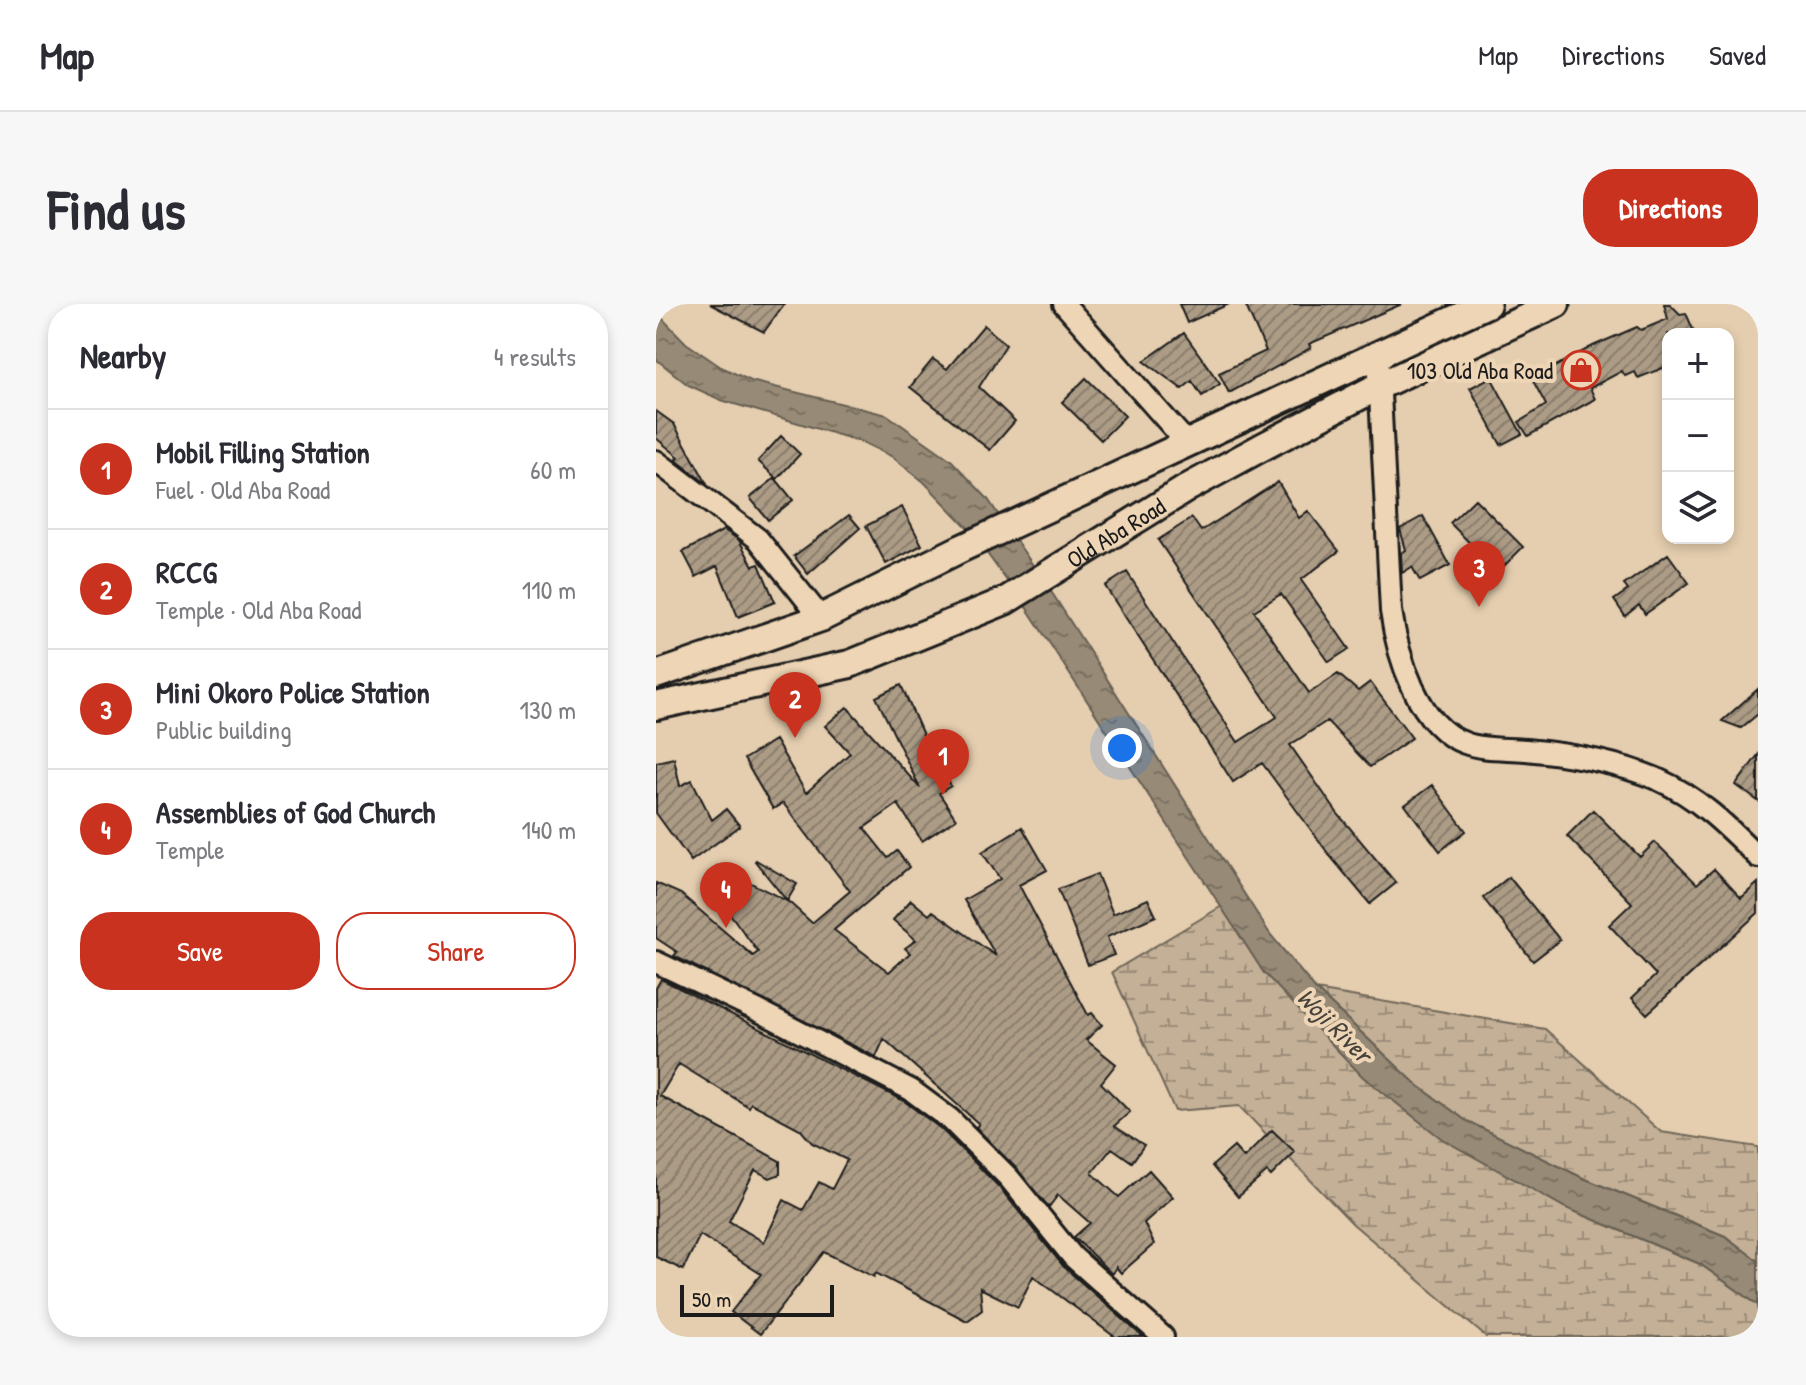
<!DOCTYPE html>
<meta charset="utf-8">
<style>
:root{--surface:#fff;--page:#f7f7f7;--text:#2b2b33;--muted:#7c7c81;--line:#e1e1e2;--accent:#c8321e}
body{margin:0;font-family:"Patrick Hand",sans-serif;background:var(--page);color:var(--text)}
.controls{position:absolute;right:24px;top:24px;display:grid;overflow:hidden;border-radius:16px;box-shadow:0 4px 12px #0003}
.controls button{width:72px;height:72px;display:grid;place-items:center;padding:0;border:0;border-bottom:2px solid var(--line);background:var(--surface);color:var(--text);font:40px sans-serif}
.scale{position:absolute;left:24px;bottom:20px;width:154px;box-sizing:border-box;padding-left:8px;border:4px solid #1c1c1c;border-top:0;font-size:22px;line-height:28px;white-space:nowrap;color:#1c1c1c;-webkit-text-stroke:6px #edd5b5;paint-order:stroke}
.you{position:absolute;left:466px;top:444px;width:28px;height:28px;margin:-20px;border:6px solid #fff;border-radius:50%;background:#1a73e8;box-shadow:0 0 0 12px #1a73e833}
.badge{display:grid;place-items:center;width:52px;height:52px;border-radius:50%;background:var(--accent);color:#fff;font-size:26px;font-weight:700}
.pin{position:absolute;translate:-50% -66px;filter:drop-shadow(0 2px 4px #0008)}
.pin::after{content:'';position:absolute;top:42px;width:28px;height:24px;background:inherit;clip-path:polygon(0 0,100% 0,50% 100%)}
.list{margin:0;padding:0;list-style:none}
h2{display:flex;justify-content:space-between;align-items:center;height:104px;margin:0;padding:0 32px;font-size:34px}
h2 small{font-size:26px;font-weight:400;color:var(--muted)}
.list li{display:grid;grid-template-columns:52px 1fr auto;gap:24px;align-items:center;box-sizing:border-box;height:120px;padding:0 32px;border-top:2px solid var(--line)}
.list b{display:block;font-size:30px;white-space:nowrap}
.list p{margin:0;font-size:26px;white-space:nowrap;color:var(--muted)}
.list em{font-size:26px;font-style:normal;color:var(--muted)}
.actions{display:flex;gap:16px;padding:24px 32px}
.actions a{flex:1;padding:18px 0;border:2px solid var(--accent);border-radius:32px;text-align:center;font-size:28px;color:var(--accent)}
.actions .main{background:var(--accent);color:#fff}
.icon{flex:none;width:44px;height:44px;fill:none;stroke:currentColor;stroke-width:2;stroke-linecap:round;stroke-linejoin:round}
.map{position:relative;flex:none;width:1102px;height:1033px;overflow:hidden;border-radius:32px}
header{display:flex;align-items:center;gap:48px;box-sizing:border-box;height:112px;padding:0 40px;background:var(--surface);border-bottom:2px solid var(--line)}
header strong{font-size:38px}
nav{display:flex;gap:44px;margin-inline-start:auto;font-size:28px}
.intro{display:flex;align-items:center;justify-content:space-between;box-sizing:border-box;height:192px;padding:0 48px}
h1{margin:0;font-size:56px}
.button{padding:20px 36px;border-radius:32px;background:var(--accent);color:#fff;font-size:28px;font-weight:700}
main{display:flex;gap:48px;padding:0 48px}
aside{flex:1;background:var(--surface);border-radius:32px;box-shadow:0 4px 12px #0003}
.map>svg:first-child{display:block}
.wetland{fill:url(#wetland-marsh);stroke:#706659;stroke-width:2}
.water{fill:url(#water-ripples);stroke:#665e52;stroke-width:2}
.building{fill:url(#building-hatch);stroke:#1c1c1c;stroke-width:2;fill-rule:evenodd}
.lines{fill:none;stroke-linecap:round;stroke-linejoin:round}
.minor-casing{stroke:#1c1c1c;stroke-width:26}
.major-casing{stroke:#1c1c1c;stroke-width:32}
.minor{stroke:#edd5b5;stroke-width:20}
.major{stroke:#edd5b5;stroke-width:26}
.labels{text-anchor:middle;dominant-baseline:central;stroke-width:8;stroke-linejoin:round;paint-order:stroke}
.poi-label{font-size:24px;fill:#1c1c1c;stroke:#edd5b5;text-anchor:end}
.street-label{font-size:24px;fill:#1c1c1c;stroke:#edd5b5}
.water-label{font-size:26px;font-style:italic;fill:#47423c;stroke:#edd5b5}
</style>
<header>
<strong>Map</strong>
<nav><a>Map</a><a>Directions</a><a>Saved</a></nav>
</header>
<div class="intro"><h1>Find us</h1><a class="button">Directions</a></div>
<main>
<aside>
<h2>Nearby<small>4 results</small></h2>
<ul class="list">
<li><span class="badge">1</span><div><b>Mobil Filling Station</b><p>Fuel · Old Aba Road</p></div><em>60 m</em></li>
<li><span class="badge">2</span><div><b>RCCG</b><p>Temple · Old Aba Road</p></div><em>110 m</em></li>
<li><span class="badge">3</span><div><b>Mini Okoro Police Station</b><p>Public building</p></div><em>130 m</em></li>
<li><span class="badge">4</span><div><b>Assemblies of God Church</b><p>Temple</p></div><em>140 m</em></li>
</ul>
<div class="actions"><a class="main">Save</a><a>Share</a></div>
</aside>
<div class="map">
<svg width="1102" height="1033" viewBox="0 0 1102 1033">
<defs>
<pattern id="wetland-marsh" width="20" height="14" patternUnits="userSpaceOnUse" patternTransform="scale(2)"><rect width="20" height="14" fill="#c3b096"/><path d="M1 5h8M5 5V1M11 12h8M15 12V8" fill="none" stroke="#9e8e7a"/></pattern>
<pattern id="water-ripples" width="26" height="14" patternUnits="userSpaceOnUse" patternTransform="scale(2)"><rect width="26" height="14" fill="#978a76"/><path d="M2 4q2-2 4 0t4 0M15 11q2-2 4 0t4 0" fill="none" stroke="#7a7060"/></pattern>
<pattern id="building-hatch" width="6" height="6" patternUnits="userSpaceOnUse" patternTransform="scale(2)"><rect width="6" height="6" fill="#ac9c86"/><path d="M-1 1l2-2M0 6l6-6M5 7l2-2" fill="none" stroke="#8b7e6d"/></pattern>
</defs>
<rect width="100%" height="100%" fill="#e5ceaf"/>
<filter id="ink" filterUnits="userSpaceOnUse"><feTurbulence type="fractalNoise" baseFrequency=".0125" numOctaves="2"/><feDisplacementMap in="SourceGraphic" scale="16" xChannelSelector="R" yChannelSelector="G"/><feConvolveMatrix kernelMatrix="1 2 1 2 8 2 1 2 1" color-interpolation-filters="sRGB"/></filter>
<g filter="url(#ink)">
<path class="wetland" d="M566 602 608 669 908 903 1044 960 1102 1001V1033H830L697 920 583 802 519 807 456 668Z
M660 686 889 725 1005 828 1102 843V957L1069 932 927 874 809 816 760 780Z"/>
<path class="water" d="M0 8 30 39 65 63 95 77 231 111 295 156 331 194 398 292 614 630 660 686 760 780 809 816 927 874 1069 932 1102 957V1001L1044 960 908 903 786 835 707 773 608 669 372 306 314 226 268 178 235 152 206 138 65 96 32 81 0 55Z"/>
<path class="building" d="M54 0H128L108 28Z
M523 0H573L531 19Z
M589 0H746L653 40 655 44 573 89 563 69 610 47Z
M1008 0H1014L1024 10 1030 9 1039 30H1012V62L982 74 979 68 969 72 966 67 934 84 939 95 872 132 863 118 890 101 876 75 937 42 981 23 985 26 1012 15Z
M328 21 350 41 323 83 359 117 334 146 254 83 277 55 291 65Z
M528 29 564 80 546 92 536 77 526 85 488 57Z
M835 73 866 130 845 141 814 84Z
M430 74 469 112 445 136 406 98Z
M0 107 18 120 51 180 20 156 23 153 0 134Z
M125 132 144 150 121 175 102 157Z
M119 174 137 196 112 216 94 194Z
M622 178 643 214 652 207 683 247 645 276 693 345 673 358 625 290 598 307 653 389 682 370 702 387 714 378 756 434 714 463 671 417 634 441 682 510 740 579 714 600 674 552 606 459 577 478 449 282 471 268 582 438 621 413 502 236 536 214 545 227Z
M819 195 867 243 842 268 794 219Z
M246 203 266 241 230 260 210 222Z
M193 211 204 224 152 270 138 252Z
M767 212 794 261 764 277 756 263 746 269 745 249 750 246 744 225Z
M68 226 83 236 97 262 103 260 119 298 82 313 61 262 40 273 27 248Z
M1012 250 1033 279 989 310 983 301 969 312 958 296 972 286 968 281Z
M245 381 274 447 295 482 283 489 300 515 266 537 242 500 208 524 232 554 241 547 253 563 178 626 233 668 254 649 249 644 260 636 237 616 255 596 273 611 277 607 340 652 308 596 344 575 326 548 366 523 391 566 363 581 432 711 436 709 446 721 430 736 460 760 445 779 474 808 458 822 488 841 476 858 456 844 436 869 463 893 493 866 517 893 488 919 498 940 465 969 460 963 456 970 418 933 434 919 402 891 393 903 320 823 323 820 228 735 220 753 18 652 21 648 0 634V579L25 590 97 652 102 648 52 580 61 562 133 598 156 619 194 587 127 499 117 505 88 455 119 436 150 489 194 449 169 422 191 403 264 484 220 393Z
M1102 385V410L1085 424 1066 417Z
M1102 451V497L1080 481Z
M18 454 24 482 36 476 56 516 70 505 84 522 35 557 0 509V458Z
M776 481 810 527 784 547 749 501Z
M937 506 984 553 999 538 1041 580 1058 565 1085 594 1102 579V609L991 710 976 694 1000 671 953 621 976 599 911 532Z
M100 556 141 580 131 597 99 557Z
M441 570 457 610 492 595 500 612 451 633 458 651 432 661 402 585Z
M853 573 904 636 877 657 827 594Z
M5 675 248 797 285 825 343 883 408 963 487 1033H459L377 972 362 1003 324 984 326 1006 311 1017 220 969 218 973 168 948 104 1030 75 1008 105 970 44 931 27 966 0 953V684ZM23 760 93 803 95 799 144 825 156 839 191 856 176 885 163 878 147 906 128 896 108 938 73 917 99 866 114 874 124 870V857L4 792Z
M616 826 639 848 615 872 611 868 582 893 556 862 578 843 588 854Z"/>
<g class="lines">
<defs>
<path id="minor" d="M408 0 531 139
M722 50 735 307C741 350 762 423 809 439 827 446 851 444 870 446 914 450 960 458 1001 475 1042 493 1071 522 1102 553
M0 157 102 235 165 314
M0 658 103 707 255 786 294 815 353 874 417 953 507 1033"/>
<g id="major">
<path d="M0 371 165 314 306 244 831 0"/>
<path id="s1" d="M0 402 194 360 349 297 533 183 608 142 725 81 900 0"/>
</g>
</defs>
<use href="#minor" class="minor-casing"/>
<use href="#major" class="major-casing"/>
<use href="#minor" class="minor"/>
<use href="#major" class="major"/>
</g>
</g>
<defs>
<symbol id="shop-ring" viewBox="-11 -11 22 22"><circle r="9.5" fill="#edd5b5" stroke="#c8321e" stroke-width="1.5"/><path d="M-5-2.5h2.3a2.7 3.5 0 0 1 5.4 0H5L5.5 6h-11ZM-1.5-2.5h3a1.5 2.3 0 0 0-3 0Z" fill="#c8321e"/></symbol>
</defs>
<g fill-rule="evenodd">
<use href="#shop-ring" x="903" y="44" width="44" height="44"/>
</g>
<g class="labels">
<g class="poi-label">
<text x="897" y="66">103 Old Aba Road</text>
</g>
<g class="street-label">
<text stroke="none"><textPath href="#s1" startOffset="496">Old Aba Road</textPath></text>
</g>
<g class="water-label">
<text transform="translate(679 721) rotate(45)">Woji River</text>
</g>
</g>
</svg>
<div class="controls">
<button>+</button>
<button>−</button>
<button><svg class="icon" aria-label="layers" viewBox="0 0 24 24"><path d="M12 4l9 5-9 5-9-5zM3 14l9 5 9-5"/></svg></button>
</div>
<div class="scale">50 m</div>
<div class="you"></div>
<div class="pin badge" style="left:287px;top:491px">1</div>
<div class="pin badge" style="left:139px;top:434px">2</div>
<div class="pin badge" style="left:823px;top:303px">3</div>
<div class="pin badge" style="left:70px;top:624px">4</div>
</div>
</main>
